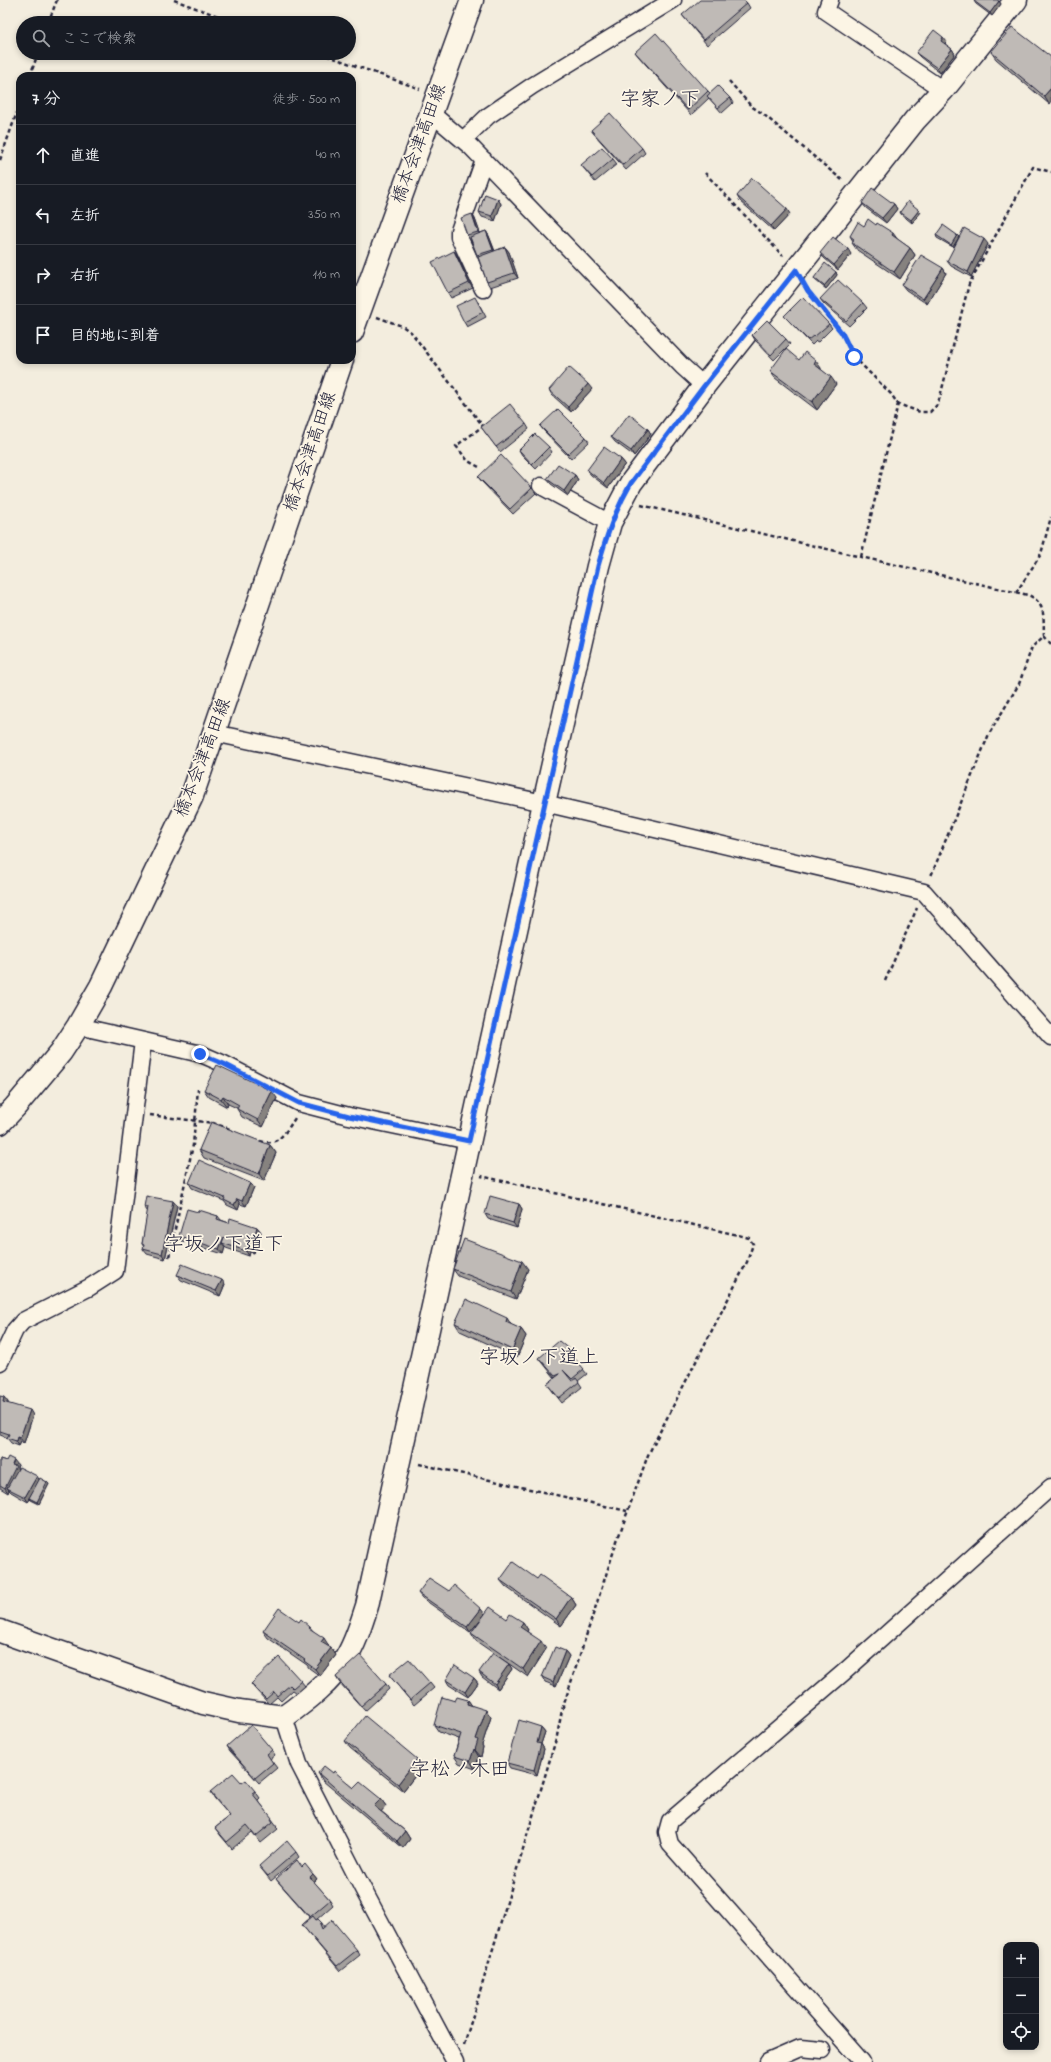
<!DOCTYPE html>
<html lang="ja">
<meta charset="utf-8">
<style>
:root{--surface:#171b24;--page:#20242c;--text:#f1f3f6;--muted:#9ea1a6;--line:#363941}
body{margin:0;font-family:"Indie Flower","Klee One",sans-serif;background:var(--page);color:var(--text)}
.controls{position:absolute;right:12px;bottom:12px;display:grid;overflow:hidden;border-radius:8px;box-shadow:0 2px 6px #0003}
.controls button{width:36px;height:36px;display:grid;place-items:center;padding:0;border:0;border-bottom:1px solid var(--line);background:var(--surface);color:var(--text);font:20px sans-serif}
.stop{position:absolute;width:12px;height:12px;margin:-9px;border:3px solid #2563eb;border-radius:50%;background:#fff}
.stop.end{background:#2563eb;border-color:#fff;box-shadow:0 1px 4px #0008}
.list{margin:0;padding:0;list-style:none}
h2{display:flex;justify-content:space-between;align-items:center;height:52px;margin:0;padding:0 16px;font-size:17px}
h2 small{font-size:13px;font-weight:400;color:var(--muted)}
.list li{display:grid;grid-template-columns:26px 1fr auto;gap:12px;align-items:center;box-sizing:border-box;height:60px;padding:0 16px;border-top:1px solid var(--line)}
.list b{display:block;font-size:15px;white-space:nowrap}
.list em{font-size:13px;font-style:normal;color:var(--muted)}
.icon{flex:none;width:22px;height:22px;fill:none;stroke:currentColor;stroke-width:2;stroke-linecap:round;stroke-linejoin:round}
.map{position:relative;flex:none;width:1051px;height:2062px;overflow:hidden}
.search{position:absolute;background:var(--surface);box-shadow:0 2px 6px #0003;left:16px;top:16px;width:340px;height:44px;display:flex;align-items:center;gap:10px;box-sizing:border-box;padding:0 14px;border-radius:22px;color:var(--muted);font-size:15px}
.panel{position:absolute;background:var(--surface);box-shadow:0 2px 6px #0003;left:16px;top:72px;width:340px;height:292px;border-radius:12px}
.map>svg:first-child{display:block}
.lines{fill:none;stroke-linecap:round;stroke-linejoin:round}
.street-casing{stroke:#22223b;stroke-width:19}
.secondary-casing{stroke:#22223b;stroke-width:25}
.path{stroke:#22223b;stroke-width:2.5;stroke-dasharray:4 3;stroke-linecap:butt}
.street{stroke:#fcf5e5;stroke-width:16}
.secondary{stroke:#fcf5e5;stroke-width:22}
.wall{fill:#a4a09d;stroke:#22223b}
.shaded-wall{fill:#86827f;stroke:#22223b}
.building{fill:#bfbab6;stroke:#22223b}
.route{stroke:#2563eb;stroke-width:5}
.labels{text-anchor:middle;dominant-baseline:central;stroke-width:3.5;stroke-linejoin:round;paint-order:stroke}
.street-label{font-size:18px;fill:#22223b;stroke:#fcf5e5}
.quarter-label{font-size:20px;fill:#22223b;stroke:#fcf5e5}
</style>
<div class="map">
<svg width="1051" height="2062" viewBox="0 0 1051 2062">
<rect width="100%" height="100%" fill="#f3edde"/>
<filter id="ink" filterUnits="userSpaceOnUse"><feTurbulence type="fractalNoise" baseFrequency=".025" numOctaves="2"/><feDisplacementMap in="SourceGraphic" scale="8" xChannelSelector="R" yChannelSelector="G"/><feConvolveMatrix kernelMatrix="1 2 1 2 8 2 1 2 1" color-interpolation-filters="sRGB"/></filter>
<g filter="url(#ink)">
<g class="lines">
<defs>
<path id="street" d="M830 0 826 11 943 90
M431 113 471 147 682 366 704 386
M463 140 488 116 532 86 673 0
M483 289 459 237V231L484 160
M541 486 610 523
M214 733 544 803 924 892 1051 1037
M78 1026 201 1054 224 1064 299 1103 349 1116 469 1141
M0 1362 15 1330 23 1321 90 1287 115 1271 143 1041
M284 1717 299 1764 363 1889 455 2062
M768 2062 800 2048 822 2050
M862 2062 670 1844 667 1832 670 1821 843 1673 1051 1487"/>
<path id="secondary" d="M352 332 472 0
M0 1123 15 1107 61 1052 78 1026 101 986 192 796 342 360
M0 1631 203 1703 239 1711 284 1717C306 1701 331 1682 346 1658 356 1642 361 1624 367 1606L544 803 598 566 610 523 631 483 704 386 915 120 943 90 1016 0"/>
</defs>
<use href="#street" class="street-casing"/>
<use href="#secondary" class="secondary-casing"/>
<path class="path" d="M174 0 237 23
M48 23 57 0
M320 53 420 89
M30 76 38 53
M729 81 751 106 763 114 842 180
M0 160 20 104
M705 173 783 256
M806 288 842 333 854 357 891 394 898 404 920 412H930L937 405 940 397 969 284 1033 167 1051 172
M377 317 402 326 411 332 483 426 456 446 468 461 479 467
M641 505 861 557 1028 595C1047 603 1043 619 1044 636L1032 647 1019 684 989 734 931 876
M861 557 898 404
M1016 593 1041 554 1051 517
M1044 636 1051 644
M885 981 917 908
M150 1115 213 1123 230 1129
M260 1141C278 1147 286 1132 295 1118
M169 1257 193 1145 198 1089
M419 1464 627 1511
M464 2045 557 1736 562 1710 617 1541 648 1455 747 1262 753 1244 749 1238 742 1236 481 1176"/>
<use href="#street" class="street"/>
<use href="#secondary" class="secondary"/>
</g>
<path class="wall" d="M974 1H999L1001 4 992 16 976 4Z
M747 3 750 8 707 45 682 15Z
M947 42 945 44 952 49 955 54 940 73 920 57 916 53Z
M635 52 708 91 710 93 730 98 733 103 722 113 709 98 691 115 639 57Z
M991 52 1051 57 1049 104 996 59Z
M591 130 642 148 645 153 626 170 595 135Z
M613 159 617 164 595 182 581 165Z
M737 196 790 214 774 231 740 201Z
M498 199 501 204 495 221 482 217 479 212Z
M862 203 894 204 897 209 886 223 866 208Z
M900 212H921L912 223 901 214Z
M472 214 475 219 480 233 486 231 489 236 495 251 505 247 509 252 518 278 490 287 487 282 471 240H470L467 235Z
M864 226 897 239 910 248 915 255 900 279 857 250 852 243 853 241 850 236Z
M936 235H957L959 237 953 247 937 238Z
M988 244 971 277 951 266 947 261Z
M454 251 457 256 473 288 451 298 448 293Z
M820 253 851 254 838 270 824 258Z
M943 268 946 273 927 304 906 290 902 285Z
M836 272 837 275 826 289 815 280 814 278Z
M820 299 863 303 867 308 849 326 824 304Z
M478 302 486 317 467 327 464 322Z
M784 316 829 324 832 328 818 342 816 341 812 345 788 320Z
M752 335 786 339 790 344 774 360 755 340Z
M799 360 821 368V369L836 384 817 410 775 378 770 371Z
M592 389 571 412 552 395 549 390Z
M526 424 529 429 500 452 481 427Z
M540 426 586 437 589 442 571 459 544 431Z
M648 429 651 434 634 456 615 442 611 437Z
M549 447 552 452 536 469 522 455 519 450Z
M621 459 625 464 608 488 591 475 587 470Z
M575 475 578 480 568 496 551 484 547 479Z
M478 477 532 488 536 493 513 514 482 482Z
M204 1090 277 1098 263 1127 242 1117 237 1109V1108L228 1104 227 1107 209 1097Z
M270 1145 276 1153 264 1181 204 1158 199 1150Z
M189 1183H250L254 1187 246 1206 240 1204 238 1210 227 1205 224 1201 192 1188Z
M173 1201 177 1206 165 1259 147 1254 143 1249 144 1247 142 1244 148 1212 144 1207Z
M519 1204 522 1209 517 1228 488 1219 485 1214Z
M198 1212 218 1216 221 1220 229 1223 257 1227 261 1232 254 1253 250 1252 249 1256 226 1248 225 1247 223 1254 182 1241 179 1236Z
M453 1269H528L516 1299 458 1276Z
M177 1275 225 1284 220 1296 181 1280Z
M455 1323 511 1325 521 1329 526 1336 517 1357 460 1331Z
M571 1351 574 1356 573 1357 587 1374 578 1381 582 1387 562 1403 547 1384 555 1378 539 1358Z
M0 1396 8 1402V1404L33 1415 24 1443 21 1442 19 1446 11 1443 7 1438H8L0 1435Z
M0 1459 18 1465 17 1468 18 1469 39 1479 47 1482 49 1484 39 1504 31 1500 30 1499 28 1502 11 1492 9 1490 8 1493 0 1488Z
M537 1579 571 1597 576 1605 561 1626 506 1587 500 1580Z
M449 1591 485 1614 470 1632 422 1598 418 1593Z
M507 1619 523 1622 528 1630 527 1631 546 1649 528 1677 476 1641 471 1633Z
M299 1622 310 1627 313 1631 329 1646H328L336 1655 320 1676 309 1668 307 1665 268 1638 263 1631Z
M565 1651 569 1656 556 1686 545 1682 542 1677Z
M509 1664 512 1669 498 1689 482 1677 479 1672Z
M389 1675 430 1683 434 1688 414 1705Z
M336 1677 386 1684 389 1689 365 1711 339 1682Z
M474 1678 478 1683 468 1697 449 1685 446 1680Z
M301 1681 305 1686 297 1693 293 1690 281 1701 277 1697 269 1704 255 1689 251 1684Z
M468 1700 472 1706 491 1717 482 1745 483 1747 481 1757H479L475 1769 459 1763 454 1756 459 1739 439 1732 434 1725 455 1701Z
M541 1727 545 1732 541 1744 544 1749 537 1775 510 1768 507 1763Z
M345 1741 417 1759 423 1766 403 1791 350 1748Z
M227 1746 272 1750 275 1755 270 1759 277 1768 259 1783 230 1751Z
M318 1773H333L354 1788 381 1799 386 1806 381 1811 405 1831 410 1839 403 1848 323 1781Z
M242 1783 255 1791 260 1798 258 1800 277 1826 276 1827 278 1829 261 1843 252 1832 232 1849 221 1836 215 1828 230 1816 215 1799 210 1792Z
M296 1852 299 1857 271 1881 259 1866Z
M302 1867 313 1874 317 1879 314 1882 330 1900 333 1905 316 1920 322 1923 324 1927 357 1950 360 1955 340 1971 302 1925 310 1918 280 1884 276 1879Z"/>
<path class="shaded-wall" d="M999 1 1001 4 992 16 990 13Z
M943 37 947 42 944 45 941 41Z
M952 49 955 54 940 73 937 68Z
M1051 88V101L1049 104 1044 96Z
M498 199 501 204 495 221 492 216Z
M894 204 897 209 886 223 882 218Z
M787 209 790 214 774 231 771 226Z
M919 210 921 212 912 223 911 220Z
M472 214 475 219 481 236 478 232Z
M486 231 489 236 496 255 493 250Z
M893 233 898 240 892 235Z
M957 235 959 237 953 247 951 245Z
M984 239 988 244 971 277 968 272Z
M505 247 509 252 518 278 514 273Z
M910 248 915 255 900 279 894 272Z
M848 249 851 254 838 270 834 265Z
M454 251 457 256 473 288 469 283Z
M943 268 946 273 927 304 923 299Z
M836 272 837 275 826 289 824 286Z
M816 361 821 368 819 371 814 364Z
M831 377 836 384 817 410 812 402Z
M588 384 592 389 571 412 568 407Z
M648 429 651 434 634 456 631 451Z
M621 459 625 464 608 488 604 483Z
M575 475 578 480 568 496 564 491Z
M272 1091 277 1098 263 1127 258 1120Z
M223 1096 228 1104 227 1107 221 1099Z
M270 1145 276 1153 264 1181 259 1174Z
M250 1183 254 1187 246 1206 242 1201Z
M237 1199 240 1204 238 1210 234 1205Z
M173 1201 177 1206 165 1259 162 1254Z
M519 1204 522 1209 517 1228 513 1223Z
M257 1227 261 1232 254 1253 251 1248Z
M224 1237 222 1243 225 1247 223 1254 219 1249Z
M247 1247 250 1252 249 1256 246 1251Z
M522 1261 528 1269 516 1299 511 1292Z
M222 1280 225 1284 220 1296 216 1291Z
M507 1318 512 1326 506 1322Z
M521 1329 526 1336 517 1357 512 1350Z
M4 1397 8 1402 7 1407 3 1402Z
M30 1410 33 1415 24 1443 20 1438Z
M17 1437 21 1442 19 1446 16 1441Z
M14 1460 18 1465 17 1468 19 1471 7 1488 9 1490 8 1493 5 1488 12 1465Z
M37 1476 40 1481 29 1498 30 1499 28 1502 25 1497Z
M47 1482 49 1484 39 1504 37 1502Z
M571 1597 576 1605 561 1626 556 1619Z
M481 1609 485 1614 470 1632 467 1627Z
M523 1622 528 1630 525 1634 520 1627Z
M324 1638 329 1646 326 1649 321 1642Z
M541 1641 546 1649 528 1677 523 1669Z
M331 1648 336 1655 320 1676 315 1669Z
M565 1651 569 1656 556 1686 553 1682Z
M509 1664 512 1669 498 1689 495 1684Z
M474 1678 478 1683 468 1697 465 1692Z
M468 1700 473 1707 467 1704Z
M486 1710 491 1717 482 1745 483 1747 481 1757 475 1750 476 1739Z
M541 1727 545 1732 541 1744 544 1749 537 1775 534 1770 537 1743Z
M474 1749 479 1757 475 1769 470 1761Z
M417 1759 423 1766 403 1791 398 1784Z
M381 1799 386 1806 380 1813 374 1806Z
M405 1831 410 1839 403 1848 397 1841Z
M313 1874 317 1879 313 1882 310 1877Z"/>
<path class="building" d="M700 0H744L747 3 704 40 682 15Z
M975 0H997L999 1 990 13 974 1Z
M1012 27 1051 57V88L1044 96 991 52Z
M934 30 943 37 941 41 952 49 937 68 916 53Z
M656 33 708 91 688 110 635 52Z
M718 86 730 98 718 108 707 96Z
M610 113 642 148 623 165 591 130Z
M602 147 613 159 592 177 581 165Z
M752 178 787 209 771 226 737 196Z
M872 188 894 204 882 218 862 203Z
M485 194 498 199 492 216 479 212Z
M908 201 919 210 911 220 900 212Z
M472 214 478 232 467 235 461 218Z
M868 219 876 225 877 223 893 233 892 235 910 248 894 272 852 243 854 239 850 236 858 222 864 226Z
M943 225 957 235 951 245 936 235Z
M964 228 984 239 968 272 947 261Z
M486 231 493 250 477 255 470 237Z
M833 237 848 249 834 265 820 253Z
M505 247 514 273 487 282 478 257Z
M454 251 469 283 448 293 432 262Z
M921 255 943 268 923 299 902 285Z
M825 263 836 272 824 286 814 278Z
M838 280 863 303 846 321 820 299Z
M475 297 483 312 464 322 456 306Z
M803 297 829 324 814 337 813 336 808 340 784 316Z
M767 320 786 339 771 355 752 335Z
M786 349 799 360 805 352 816 361 814 364 831 377 812 402 770 371Z
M569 367 588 384 568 407 549 390Z
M510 404 526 424 496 447 481 427Z
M558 409 586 437 568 454 540 426Z
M629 414 648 429 631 451 611 437Z
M535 434 549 447 532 464 519 450Z
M604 447 621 459 604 483 587 470Z
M501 455 532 488 510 509 478 477Z
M558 464 575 475 564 491 547 479Z
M217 1065 272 1091 258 1120 237 1109 239 1105 223 1096 221 1099 204 1090Z
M211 1122 270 1145 259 1174 199 1150Z
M199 1160 250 1183 242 1201 237 1199 234 1205 224 1200 225 1198 189 1183Z
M146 1196 173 1201 162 1254 143 1249 144 1245 142 1244 148 1207H144Z
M490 1196 519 1204 513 1223 485 1214Z
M187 1209 198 1212 199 1210 218 1216 217 1219 229 1223 230 1218 257 1227 251 1248 247 1247 246 1251 222 1243 224 1237 219 1249 179 1236Z
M464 1239 522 1261 511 1292 453 1269Z
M182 1264 222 1280 216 1291 177 1275Z
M466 1299 507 1318 506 1322 521 1329 512 1350 455 1323Z
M559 1341 571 1351 569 1352 584 1369 572 1379 563 1370 572 1381 576 1378 579 1382 559 1398 547 1384 560 1374 555 1376 539 1358Z
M0 1396 4 1397 3 1402 30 1410 20 1438 17 1437 16 1441 7 1438 9 1434 0 1431Z
M8 1457 14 1460 12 1465 16 1466 5 1488 0 1485V1459L6 1461Z
M19 1467 37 1476 25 1497 7 1488Z
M40 1478 47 1482 37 1502 29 1498Z
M513 1562 537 1579 540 1575 571 1597 556 1619 500 1580Z
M429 1578 449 1591 454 1585 481 1609 467 1627 418 1593Z
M490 1607 507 1619 510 1614 523 1622 520 1627 541 1641 523 1669 471 1633Z
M279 1608 299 1622 301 1619 310 1627 309 1628 324 1638 321 1642 331 1648 315 1669 304 1661 305 1660 263 1631Z
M555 1647 565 1651 553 1682 542 1677Z
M493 1653 509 1664 495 1684 479 1672Z
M360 1655 386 1684 361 1706 336 1677Z
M279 1657 301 1681 293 1688 290 1685 277 1696 274 1692 266 1699 251 1684Z
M409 1659 430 1683 410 1700 389 1675Z
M455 1665 474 1678 465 1692 446 1680Z
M442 1697 455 1701 457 1697 468 1700 467 1704 486 1710 476 1739 478 1740 475 1750 474 1749 470 1761 454 1756 461 1734 434 1725Z
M365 1716 417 1759 398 1784 345 1741Z
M519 1720 541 1727 537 1743 541 1744 534 1770 507 1763Z
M251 1725 272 1750 267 1754 273 1763 255 1778 227 1746Z
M324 1766 333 1773 334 1771 354 1788 360 1782 381 1799 374 1806 405 1831 397 1841 318 1773Z
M233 1773 242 1783 246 1780 255 1791 252 1793 272 1818 271 1819 273 1822 256 1836 247 1825 227 1842 215 1828 230 1816 210 1792Z
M287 1841 296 1852 268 1876 259 1866Z
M297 1860 302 1867 305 1864 313 1874 310 1877 330 1900 310 1917 276 1879Z
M313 1916 316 1920 318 1919 322 1923 320 1924 322 1929 332 1920 357 1950 337 1966 302 1925Z"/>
</g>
<g class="lines" filter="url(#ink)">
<path class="route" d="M200 1054 224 1064 299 1103 349 1116 469 1141 598 566C607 534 615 511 631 483L704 386 796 270 808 291 842 333 854 357"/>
</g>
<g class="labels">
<g class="street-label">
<text transform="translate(420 144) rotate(-70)">橋本会津高田線</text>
<text transform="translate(311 452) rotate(-71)">橋本会津高田線</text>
<text transform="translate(204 758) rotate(-69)">橋本会津高田線</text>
</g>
<g class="quarter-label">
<text x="660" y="100">字家ノ下</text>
<text x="224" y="1245">字坂ノ下道下</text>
<text x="539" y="1358">字坂ノ下道上</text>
<text x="460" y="1770">字松ノ木田</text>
</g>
</g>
</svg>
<div class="controls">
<button>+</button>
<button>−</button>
<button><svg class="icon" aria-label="locate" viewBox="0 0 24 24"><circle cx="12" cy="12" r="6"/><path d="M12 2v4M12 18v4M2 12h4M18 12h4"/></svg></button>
</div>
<div class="stop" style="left:854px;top:357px"></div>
<div class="stop end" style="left:200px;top:1054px"></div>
<div class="search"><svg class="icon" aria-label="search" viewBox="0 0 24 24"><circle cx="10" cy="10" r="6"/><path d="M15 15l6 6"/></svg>ここで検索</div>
<section class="panel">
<h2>7 分<small>徒歩 · 500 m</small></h2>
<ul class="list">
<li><svg class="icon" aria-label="ahead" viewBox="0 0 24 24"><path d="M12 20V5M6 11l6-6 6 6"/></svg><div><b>直進</b></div><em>40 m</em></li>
<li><svg class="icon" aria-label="left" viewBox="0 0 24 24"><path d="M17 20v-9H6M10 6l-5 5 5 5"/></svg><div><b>左折</b></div><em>350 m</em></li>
<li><svg class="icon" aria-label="right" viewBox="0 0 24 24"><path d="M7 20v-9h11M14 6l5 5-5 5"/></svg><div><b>右折</b></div><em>110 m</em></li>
<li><svg class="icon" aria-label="arrive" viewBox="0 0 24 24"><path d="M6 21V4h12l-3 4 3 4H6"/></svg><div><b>目的地に到着</b></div></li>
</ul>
</section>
</div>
